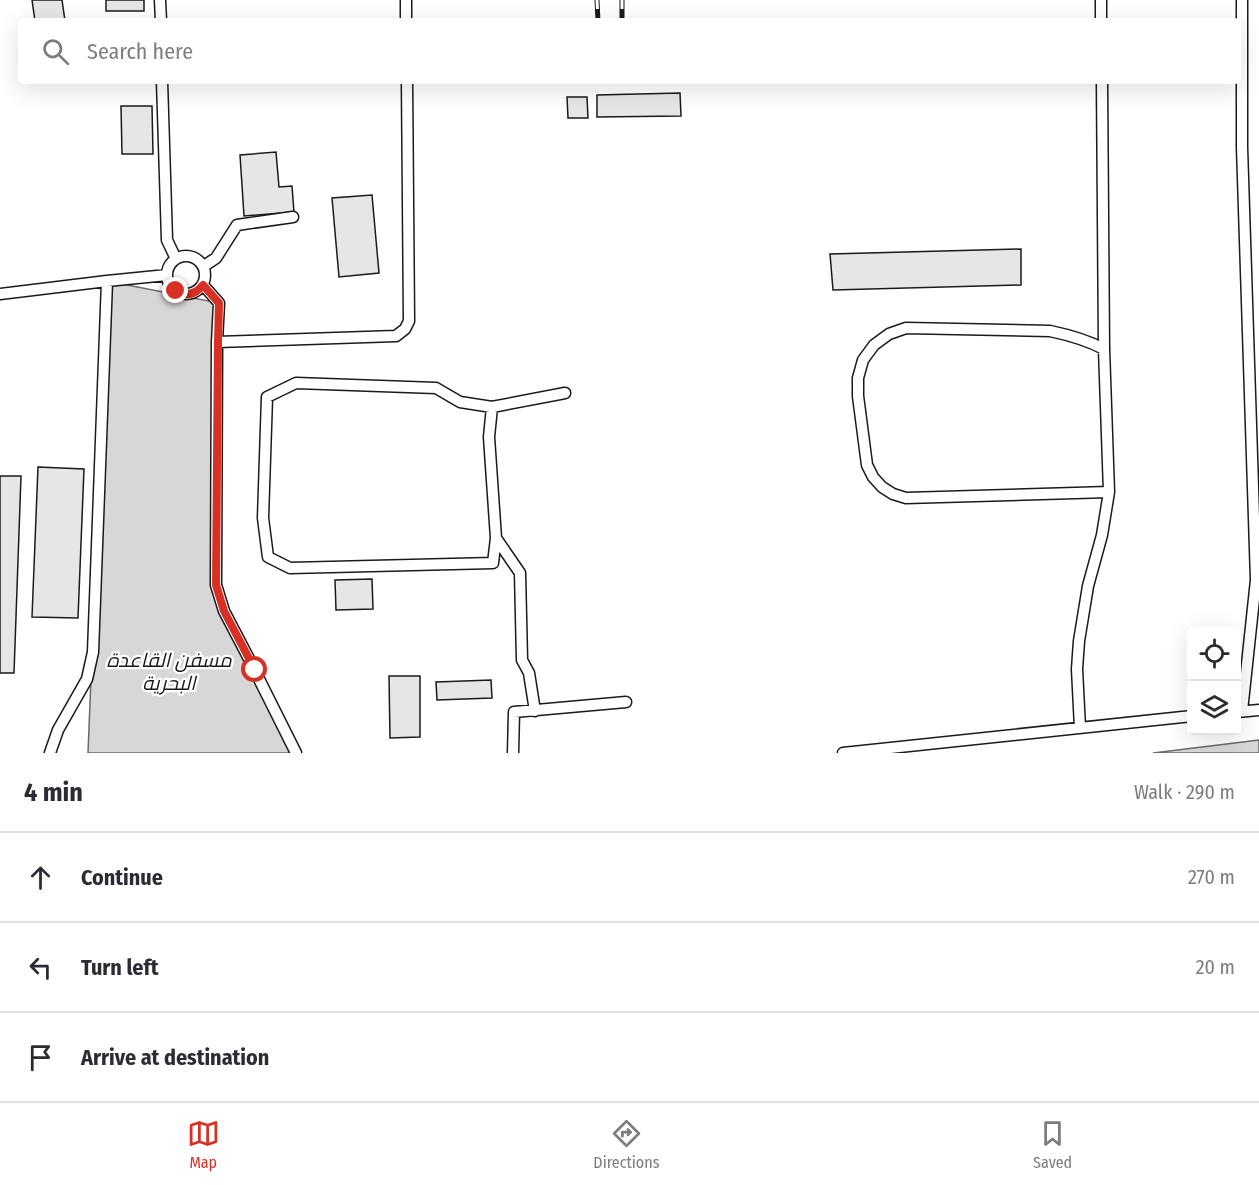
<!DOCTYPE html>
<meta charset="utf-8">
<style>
:root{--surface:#fff;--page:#f2f2f3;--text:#2b2b33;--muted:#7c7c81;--line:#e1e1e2;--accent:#d93025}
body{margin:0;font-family:"Fira Sans Condensed",Cairo,sans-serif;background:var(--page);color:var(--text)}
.controls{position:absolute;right:18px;bottom:18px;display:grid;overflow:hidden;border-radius:6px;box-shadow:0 6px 24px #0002}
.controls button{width:54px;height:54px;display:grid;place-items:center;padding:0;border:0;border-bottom:2px solid var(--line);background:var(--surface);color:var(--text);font:30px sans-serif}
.stop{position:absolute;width:18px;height:18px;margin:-14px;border:4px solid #d93025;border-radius:50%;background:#fff}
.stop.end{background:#d93025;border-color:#fff;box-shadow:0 2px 6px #0008}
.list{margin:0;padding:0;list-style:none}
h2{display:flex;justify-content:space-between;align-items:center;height:78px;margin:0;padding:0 24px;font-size:26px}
h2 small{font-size:20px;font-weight:400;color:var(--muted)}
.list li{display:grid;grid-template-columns:39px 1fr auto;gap:18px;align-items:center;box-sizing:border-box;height:90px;padding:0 24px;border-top:2px solid var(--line)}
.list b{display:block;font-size:22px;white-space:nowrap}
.list em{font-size:20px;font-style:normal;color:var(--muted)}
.icon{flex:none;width:33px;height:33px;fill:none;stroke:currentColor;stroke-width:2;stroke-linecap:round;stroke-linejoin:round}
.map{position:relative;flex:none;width:1259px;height:753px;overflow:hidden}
.search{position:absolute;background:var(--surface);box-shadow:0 6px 24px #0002;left:18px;right:18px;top:18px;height:66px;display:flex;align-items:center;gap:15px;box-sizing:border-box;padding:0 21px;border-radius:6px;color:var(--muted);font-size:22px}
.sheet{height:348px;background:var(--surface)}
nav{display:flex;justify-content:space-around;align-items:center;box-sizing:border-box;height:84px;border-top:2px solid var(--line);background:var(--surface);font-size:16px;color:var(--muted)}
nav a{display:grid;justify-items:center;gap:3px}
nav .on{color:var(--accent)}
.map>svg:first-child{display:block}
.water{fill:#d7d7d7;stroke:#6a6a6a;stroke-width:1.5}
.building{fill:#e6e6e6;stroke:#1a1a1a;stroke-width:1.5}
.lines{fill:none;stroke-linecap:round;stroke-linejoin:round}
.minor-casing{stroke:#1a1a1a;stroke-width:13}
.minor{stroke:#fff;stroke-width:10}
.rail-casing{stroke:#1a1a1a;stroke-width:5}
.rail{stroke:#fff;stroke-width:3;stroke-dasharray:9;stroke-linecap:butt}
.route{stroke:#d93025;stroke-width:8}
.labels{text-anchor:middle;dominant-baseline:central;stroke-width:4.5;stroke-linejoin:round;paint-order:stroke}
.water-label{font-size:20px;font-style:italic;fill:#1a1a1a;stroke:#fff}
</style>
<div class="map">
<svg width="1259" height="753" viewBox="0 0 1259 753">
<rect width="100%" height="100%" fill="#fff"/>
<path class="water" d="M107 281 219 303 216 585 295 753H88Z
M1259 740V753H1153Z"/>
<path class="building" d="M32 0H62L65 21H35Z
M106 0H144V11H106Z
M680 93 681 116 597 117V95Z
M567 97H587L588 118H568Z
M121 106H152L153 154H122Z
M276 152 279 187 292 186 294 212 244 216 240 155Z
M372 195 379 273 339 277 332 198Z
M1021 249V285L833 290 830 254Z
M38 467 84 469 78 618 32 617Z
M0 476H21L14 673H0Z
M372 579 373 609 336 610 335 580Z
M389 676H420V737L390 738Z
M491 680 492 698 437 700 436 682Z"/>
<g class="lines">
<defs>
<path id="minor" d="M160 0 161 21
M406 0V21
M1101 0V21
M1242 0V147L1256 580 1242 711
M162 81 167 240 176 259
M167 275a19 19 0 1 1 38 0a19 19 0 1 1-38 0Z
M204 266 216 258 237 225 293 217
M203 285 219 303 217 342 216 585 224 611 247 655 296 753
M0 294 107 281
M217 342 396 336 405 329 409 321 407 81
M1104 349C1087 340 1069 335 1050 331L906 328 889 334 874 345 863 360 858 378V396L867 465 873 477 882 487 893 494 906 498 1109 492
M492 407 460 402 436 388 296 383 267 397 263 518 268 557 290 568 493 563 496 538
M535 711 529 673 522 660 520 573 496 538 489 437 492 407 565 393
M1237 712 1259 710
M1080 728 1077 669 1079 641 1088 586 1102 535 1109 492 1104 349 1102 81
M50 753 58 730 87 679 93 652 107 281 167 275
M513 753 514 712 626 702
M843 753 1192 716"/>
</defs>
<use href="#minor" class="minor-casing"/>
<use href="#minor" class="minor"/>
<defs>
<path id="rail" d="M597 0 598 21
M622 0V21"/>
</defs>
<use href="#rail" class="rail-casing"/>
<use href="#rail" class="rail"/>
</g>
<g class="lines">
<path class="route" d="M176 291C187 297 196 294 203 285L219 303 218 342 216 585 224 611 255 670"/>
</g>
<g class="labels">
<g class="water-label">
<text x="169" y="660">مسفن القاعدة<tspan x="169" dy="23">البحرية</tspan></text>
</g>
</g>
</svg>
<div class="controls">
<button><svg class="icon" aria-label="locate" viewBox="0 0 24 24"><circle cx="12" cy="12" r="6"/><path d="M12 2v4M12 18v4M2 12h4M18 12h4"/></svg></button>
<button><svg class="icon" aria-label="layers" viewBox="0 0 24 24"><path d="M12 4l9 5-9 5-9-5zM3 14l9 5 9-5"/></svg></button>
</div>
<div class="stop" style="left:255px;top:670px"></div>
<div class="stop end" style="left:176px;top:291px"></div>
<div class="search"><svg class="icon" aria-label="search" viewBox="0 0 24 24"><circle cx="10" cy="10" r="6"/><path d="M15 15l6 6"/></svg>Search here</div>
</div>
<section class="sheet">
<h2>4 min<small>Walk · 290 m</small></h2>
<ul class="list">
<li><svg class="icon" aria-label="ahead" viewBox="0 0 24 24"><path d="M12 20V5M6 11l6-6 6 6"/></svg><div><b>Continue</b></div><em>270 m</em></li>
<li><svg class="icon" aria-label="left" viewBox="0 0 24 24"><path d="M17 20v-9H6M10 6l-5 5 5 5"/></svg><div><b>Turn left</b></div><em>20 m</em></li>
<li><svg class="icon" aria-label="arrive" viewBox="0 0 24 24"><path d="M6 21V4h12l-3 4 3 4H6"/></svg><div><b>Arrive at destination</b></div></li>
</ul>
</section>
<nav>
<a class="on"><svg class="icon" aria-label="map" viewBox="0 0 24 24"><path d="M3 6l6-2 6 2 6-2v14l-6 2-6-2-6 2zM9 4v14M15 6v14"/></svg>Map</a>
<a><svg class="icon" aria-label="directions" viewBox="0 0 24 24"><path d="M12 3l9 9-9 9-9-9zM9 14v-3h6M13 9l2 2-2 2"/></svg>Directions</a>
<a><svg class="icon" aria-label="saved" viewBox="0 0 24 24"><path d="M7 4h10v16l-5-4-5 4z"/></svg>Saved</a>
</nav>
